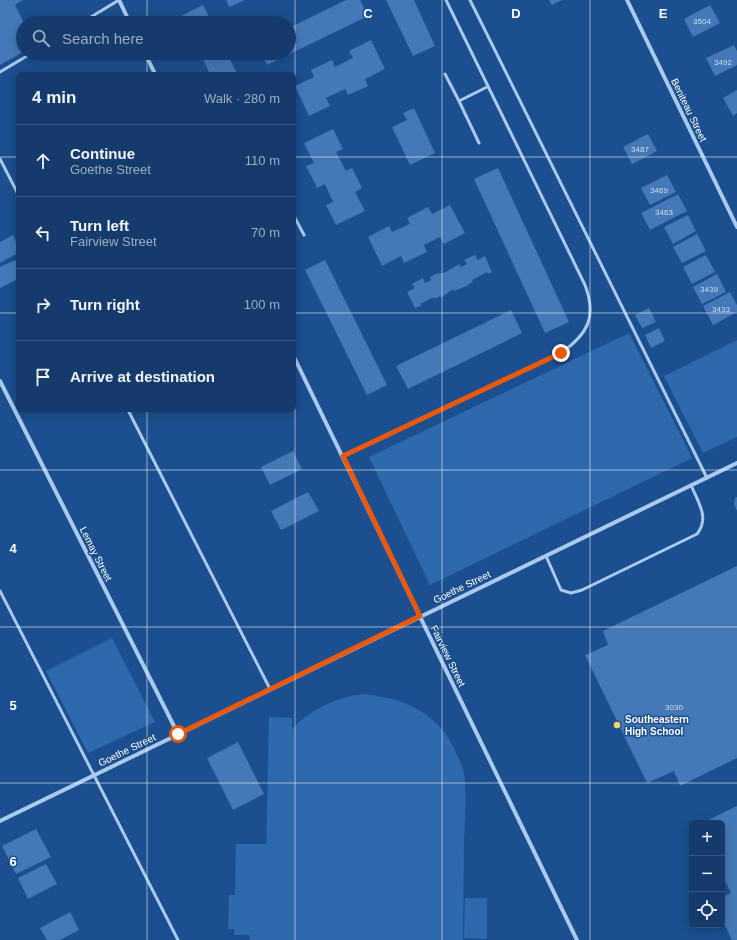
<!DOCTYPE html>
<meta charset="utf-8">
<style>
:root{--surface:#143b6b;--page:#1d4271;--text:#f1f3f6;--muted:#9dadc1;--line:#33557e}
body{margin:0;font-family:Helvetica,sans-serif;background:var(--page);color:var(--text)}
.controls{position:absolute;right:12px;bottom:12px;display:grid;overflow:hidden;border-radius:6px;box-shadow:0 2px 10px #0003}
.controls button{width:36px;height:36px;display:grid;place-items:center;padding:0;border:0;border-bottom:1px solid var(--line);background:var(--surface);color:var(--text);font:20px sans-serif}
.stop{position:absolute;width:12px;height:12px;margin:-9px;border:3px solid #ea580c;border-radius:50%;background:#fff}
.stop.end{background:#ea580c;border-color:#fff;box-shadow:0 1px 4px #0008}
.list{margin:0;padding:0;list-style:none}
h2{display:flex;justify-content:space-between;align-items:center;height:52px;margin:0;padding:0 16px;font-size:17px}
h2 small{font-size:13px;font-weight:400;color:var(--muted)}
.list li{display:grid;grid-template-columns:26px 1fr auto;gap:12px;align-items:center;box-sizing:border-box;height:72px;padding:0 16px;border-top:1px solid var(--line)}
.list b{display:block;font-size:15px;white-space:nowrap}
.list p{margin:0;font-size:13px;white-space:nowrap;color:var(--muted)}
.list em{font-size:13px;font-style:normal;color:var(--muted)}
.icon{flex:none;width:22px;height:22px;fill:none;stroke:currentColor;stroke-width:2;stroke-linecap:round;stroke-linejoin:round}
.map{position:relative;flex:none;width:737px;height:940px;overflow:hidden}
.search{position:absolute;background:var(--surface);box-shadow:0 2px 10px #0003;left:16px;top:16px;width:280px;height:44px;display:flex;align-items:center;gap:10px;box-sizing:border-box;padding:0 14px;border-radius:22px;color:var(--muted);font-size:15px}
.panel{position:absolute;background:var(--surface);box-shadow:0 2px 10px #0003;left:16px;top:72px;width:280px;height:340px;border-radius:6px}
.map>svg:first-child{display:block}
.green{fill:#2e69ad}
.building{fill:#4478b7}
.lines{fill:none;stroke-linecap:round;stroke-linejoin:round}
.lane{stroke:#a9c9ee;stroke-width:3}
.street{stroke:#a9c9ee;stroke-width:4}
.route{stroke:#ea580c;stroke-width:5}
.grid{fill:none;stroke:#fff;stroke-width:1;stroke-opacity:0.55}
.poi-dot{fill:#ffd166;stroke:#1b4f8f;stroke-width:1.5}
.labels{text-anchor:middle;dominant-baseline:central;stroke-width:3;stroke-linejoin:round;paint-order:stroke}
.number-label{font-size:8px;fill:#d0dded}
.street-label{font-size:10px;fill:#fff;stroke:#1b4f8f}
.poi-label{font-size:10px;font-weight:bold;fill:#fff;stroke:#1b4f8f;text-anchor:start}
.grid-label{font-size:13px;text-anchor:middle;font-weight:bold;fill:#fff;stroke:#1b4f8f;stroke-width:3;stroke-linejoin:round;paint-order:stroke}
</style>
<div class="map">
<svg width="737" height="940" viewBox="0 0 737 940">
<rect width="100%" height="100%" fill="#1b4f8f"/>
<path class="green" d="M629 333 692 458 430 585 369 457Z
M737 340V437L703 453 664 376Z
M112 638 155 722 88 753 46 671Z
M364 694C405 698 442 715 457 755 461 763 465 773 465 782 466 801 465 820 464 839 464 873 463 906 463 940H250L249 935H234V929H228L229 895H235L236 844H266V855L269 717 292 718V729C311 709 336 697 364 694Z
M465 898H487V939L464 938Z"/>
<path class="building" d="M0 0H23L15 5 24 23 23 52 0 65Z
M226 0H245L229 7Z
M346 0H360L368 16 267 65 261 53H289V28Z
M386 0H414L435 46 413 56Z
M549 0H562L552 5Z
M203 5 212 23H185L181 16Z
M710 5 720 23 693 37 684 19Z
M371 40 385 69 365 79 368 86 348 95 345 89 326 98 330 106 309 116 295 86 314 77 311 70 332 60 335 67 353 58 349 51Z
M734 45 737 51V65L715 76 706 58Z
M200 53H227L237 74H210Z
M737 90V113L733 116 723 98Z
M414 108 435 153 410 165 392 127 407 120 403 113Z
M333 129 343 149 336 152 346 171 352 168 362 188 355 192 365 211 336 225 326 205 333 202 325 184 317 188 306 166 314 163 304 143Z
M648 134 657 151 632 164 623 147Z
M498 168 569 322 545 333 474 179Z
M667 175 676 192 650 205 641 188Z
M678 194 687 211 650 230 641 213Z
M450 205 465 233 444 244 440 237 424 245 427 252 404 263 401 256 382 266 368 237 389 226 392 232 410 224 407 218 428 207 432 214Z
M688 215 696 231 673 244 664 227Z
M697 234 706 251 682 263 673 247Z
M13 235 18 246V253L0 263V242Z
M475 255 478 260 485 256 492 272 488 274 487 272 472 280 473 282 468 284 469 285 454 291 453 289 441 298 440 296 435 299 434 297 420 304 421 306 415 308 407 292 415 288 412 284 423 278 425 283 431 280 430 277 438 273V274L446 272 459 264 461 267 467 264 464 260Z
M706 255 715 272 692 284 683 267Z
M15 260 18 266V279L0 288V267Z
M325 260 387 385 367 395 305 270Z
M717 274 726 292 702 304 693 287Z
M730 292 737 305V312L713 325 703 306Z
M649 308 656 322 642 328 635 315Z
M511 310 522 333 408 389 396 366Z
M659 328 665 341 651 348 645 335Z
M293 451 302 469 270 485 261 467Z
M308 492 319 511 281 530 271 511Z
M737 497V511L734 504 735 498Z
M737 566V758L680 786 674 771 647 783 585 655 608 645 603 631Z
M238 742 264 794 233 810 207 758Z
M737 806V940H732L722 919V897L731 893 722 875V823H702Z
M36 829 51 857 16 874 2 846Z
M46 864 57 884 28 899 18 878Z
M70 912 79 930 60 940H47L40 928Z"/>
<g class="lines">
<path class="lane" d="M470 0 707 478
M81 23 119 0
M0 72 32 53
M445 74 459 101 487 87
M459 101 479 143
M0 159 18 194
M294 216 304 235
M128 410 270 689
M343 456 561 353C588 334 597 317 585 285L446 0
M546 556 561 590 571 593 582 590 697 534C710 518 698 502 691 485
M0 591 178 940"/>
<path class="street" d="M119 0 130 23
M627 0 737 227
M145 53 155 74
M294 357 577 940
M0 381 178 734
M0 821 737 463"/>
</g>
<g class="lines">
<path class="route" d="M178 734 420 616 343 456 561 353"/>
</g>
<path class="grid" d="M147 0V23M295 0V940M442 0V940M590 0V940M147 53V74M0 157H18M294 157H737M0 313H18M294 313H737M147 410V940M0 470H737M0 627H737M0 783H737"/>
<circle class="poi-dot" cx="617" cy="725" r="4"/>
<g class="labels">
<g class="number-label">
<text x="702" y="21">3504</text>
<text x="723" y="62">3492</text>
<text x="640" y="149">3487</text>
<text x="659" y="190">3469</text>
<text x="664" y="212">3463</text>
<text x="709" y="289">3439</text>
<text x="721" y="309">3433</text>
<text x="674" y="707">3030</text>
</g>
<g class="street-label">
<text transform="translate(689 110) rotate(64)">Beniteau Street</text>
<text transform="translate(96 554) rotate(63)">Lemay Street</text>
<text transform="translate(462 587) rotate(-26)">Goethe Street</text>
<text transform="translate(448 656) rotate(64)">Fairview Street</text>
<text transform="translate(127 750) rotate(-26)">Goethe Street</text>
</g>
<g class="poi-label">
<text x="625" y="719">Southeastern<tspan x="625" dy="12">High School</tspan></text>
</g>
</g>
<g class="grid-label">
<text x="368" y="18">C</text>
<text x="516" y="18">D</text>
<text x="663" y="18">E</text>
<text x="13" y="553">4</text>
<text x="13" y="710">5</text>
<text x="13" y="866">6</text>
</g>
</svg>
<div class="controls">
<button>+</button>
<button>−</button>
<button><svg class="icon" aria-label="locate" viewBox="0 0 24 24"><circle cx="12" cy="12" r="6"/><path d="M12 2v4M12 18v4M2 12h4M18 12h4"/></svg></button>
</div>
<div class="stop" style="left:178px;top:734px"></div>
<div class="stop end" style="left:561px;top:353px"></div>
<div class="search"><svg class="icon" aria-label="search" viewBox="0 0 24 24"><circle cx="10" cy="10" r="6"/><path d="M15 15l6 6"/></svg>Search here</div>
<section class="panel">
<h2>4 min<small>Walk · 280 m</small></h2>
<ul class="list">
<li><svg class="icon" aria-label="ahead" viewBox="0 0 24 24"><path d="M12 20V5M6 11l6-6 6 6"/></svg><div><b>Continue</b><p>Goethe Street</p></div><em>110 m</em></li>
<li><svg class="icon" aria-label="left" viewBox="0 0 24 24"><path d="M17 20v-9H6M10 6l-5 5 5 5"/></svg><div><b>Turn left</b><p>Fairview Street</p></div><em>70 m</em></li>
<li><svg class="icon" aria-label="right" viewBox="0 0 24 24"><path d="M7 20v-9h11M14 6l5 5-5 5"/></svg><div><b>Turn right</b></div><em>100 m</em></li>
<li><svg class="icon" aria-label="arrive" viewBox="0 0 24 24"><path d="M6 21V4h12l-3 4 3 4H6"/></svg><div><b>Arrive at destination</b></div></li>
</ul>
</section>
</div>
